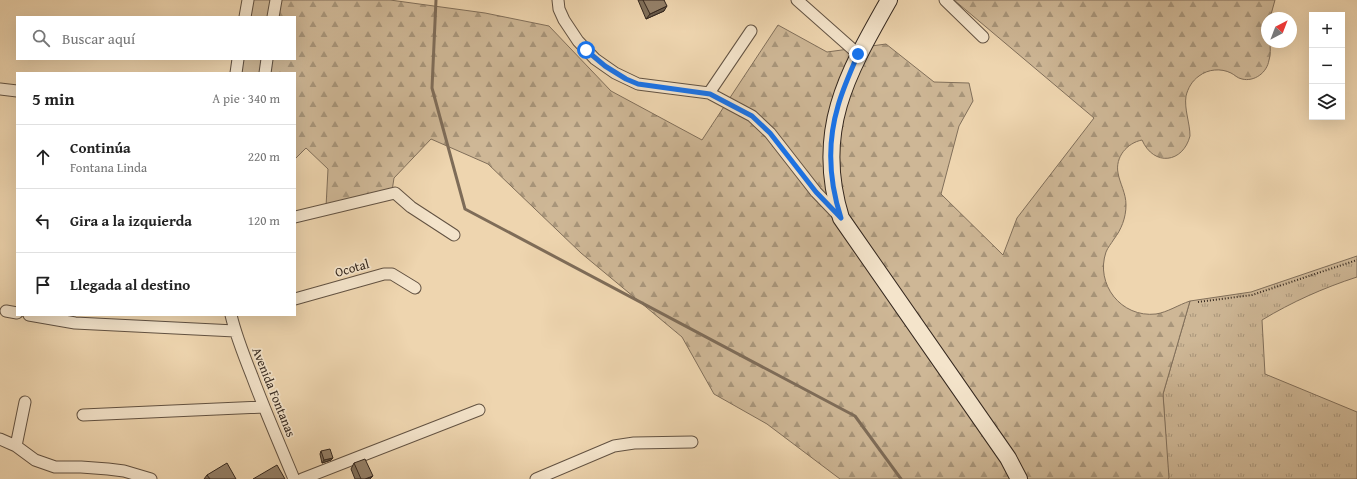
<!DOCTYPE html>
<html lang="es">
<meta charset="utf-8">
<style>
:root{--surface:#fff;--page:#f2f2f2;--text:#222;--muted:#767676;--line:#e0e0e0}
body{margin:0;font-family:"Gentium Book Plus",serif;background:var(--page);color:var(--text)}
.controls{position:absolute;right:12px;top:12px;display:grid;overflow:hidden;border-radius:0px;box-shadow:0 4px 16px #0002}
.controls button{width:36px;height:36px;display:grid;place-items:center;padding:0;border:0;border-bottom:1px solid var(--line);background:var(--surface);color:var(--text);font:20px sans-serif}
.compass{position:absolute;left:1261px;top:12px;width:36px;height:36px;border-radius:50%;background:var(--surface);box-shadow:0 4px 16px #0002;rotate:42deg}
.stop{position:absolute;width:12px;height:12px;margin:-9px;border:3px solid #1a73e8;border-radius:50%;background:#fff}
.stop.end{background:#1a73e8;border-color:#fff;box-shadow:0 1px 4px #0008}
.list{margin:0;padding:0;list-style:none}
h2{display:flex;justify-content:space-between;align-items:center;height:52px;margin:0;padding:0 16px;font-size:17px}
h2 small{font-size:13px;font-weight:400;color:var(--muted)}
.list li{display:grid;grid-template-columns:26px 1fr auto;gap:12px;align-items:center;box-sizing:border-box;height:64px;padding:0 16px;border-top:1px solid var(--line)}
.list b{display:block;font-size:15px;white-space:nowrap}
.list p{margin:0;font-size:13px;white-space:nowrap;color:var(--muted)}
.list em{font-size:13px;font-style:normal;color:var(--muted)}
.icon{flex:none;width:22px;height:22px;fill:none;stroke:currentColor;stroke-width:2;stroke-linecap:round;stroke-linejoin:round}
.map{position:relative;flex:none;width:1357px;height:479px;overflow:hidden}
.search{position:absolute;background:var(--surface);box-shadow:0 4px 16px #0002;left:16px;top:16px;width:280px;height:44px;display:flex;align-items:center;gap:10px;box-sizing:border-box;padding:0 14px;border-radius:0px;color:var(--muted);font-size:15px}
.panel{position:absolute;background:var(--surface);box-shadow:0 4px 16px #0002;left:16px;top:72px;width:280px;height:244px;border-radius:0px}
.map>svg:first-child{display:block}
.grass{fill:url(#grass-tufts);stroke:#816f5a}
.forest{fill:url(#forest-firs);stroke:#816f5a}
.park{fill:#ceb796;stroke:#816f5a}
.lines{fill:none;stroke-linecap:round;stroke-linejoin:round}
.stream{stroke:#7e6c58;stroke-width:3}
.minor-casing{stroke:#625242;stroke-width:13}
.secondary-casing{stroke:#34271e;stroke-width:18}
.path{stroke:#34271e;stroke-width:2;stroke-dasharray:1 2;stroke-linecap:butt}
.minor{stroke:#f4e4cb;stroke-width:11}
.secondary{stroke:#f4e4cb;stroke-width:16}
.wall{fill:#806f5a;stroke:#34271e}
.shaded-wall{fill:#685a4a;stroke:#34271e}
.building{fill:#958169;stroke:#34271e}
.route{stroke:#1a73e8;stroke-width:5}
.labels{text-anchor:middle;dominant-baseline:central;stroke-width:3.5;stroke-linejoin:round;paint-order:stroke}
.street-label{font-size:13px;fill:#34271e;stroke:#f4e4cb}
</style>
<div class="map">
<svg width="1357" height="479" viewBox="0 0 1357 479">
<defs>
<pattern id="grass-tufts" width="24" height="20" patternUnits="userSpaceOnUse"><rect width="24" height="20" fill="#ceb796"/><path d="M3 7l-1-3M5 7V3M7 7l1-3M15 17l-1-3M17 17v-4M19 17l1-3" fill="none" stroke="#a8957a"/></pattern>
<pattern id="forest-firs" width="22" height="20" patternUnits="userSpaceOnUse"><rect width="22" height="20" fill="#ceb796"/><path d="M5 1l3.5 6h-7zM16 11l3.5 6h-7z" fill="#a8957a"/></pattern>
</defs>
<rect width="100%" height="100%" fill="#eed5af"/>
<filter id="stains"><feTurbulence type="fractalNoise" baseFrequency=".005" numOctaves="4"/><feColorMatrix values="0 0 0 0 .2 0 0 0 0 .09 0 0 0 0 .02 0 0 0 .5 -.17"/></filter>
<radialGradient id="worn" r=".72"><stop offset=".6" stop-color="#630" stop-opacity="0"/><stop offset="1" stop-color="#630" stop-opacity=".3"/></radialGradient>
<path class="grass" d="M1357 256V277C1323 288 1292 302 1262 320L1265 374 1357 412V479H1168L1163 394 1190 301 1251 292Z"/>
<path class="forest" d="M278 0H390L485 13 549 26 611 91 702 140 778 25 827 52 886 44 934 82 969 83 973 101 959 126 941 194 1003 255 1017 218 1094 118 954 0H1275L1270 18H1267V42H1270C1270 48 1271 55 1269 60 1267 73 1254 82 1242 79 1237 78 1235 75 1231 73 1221 68 1208 69 1199 76 1192 81 1188 88 1186 96 1184 109 1190 123 1190 136 1183 163 1154 167 1142 140 1127 143 1115 157 1118 173 1120 184 1126 193 1126 205 1126 218 1121 230 1114 239 1111 244 1108 247 1106 252 1095 284 1121 318 1156 314 1168 312 1178 305 1190 301L1163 394 1169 478 1168 479H840L767 424 714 394 682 337 581 253 488 164 431 139 394 178 392 191 326 207 328 169 306 148 295 159V73H265L268 59H295V17H275Z"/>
<path class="park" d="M250 0H273L271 17H247Z
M240 59H265L263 73H238Z"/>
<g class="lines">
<path class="stream" d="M436 0 432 88 465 209 855 416 901 479"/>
<defs>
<path id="minor" d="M558 0 559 9 564 20 578 41 595 59 615 73 638 84 709 93 752 116 770 133 816 192 840 217
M797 0 858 54
M945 0 983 37
M245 17 248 0
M273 17 276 0
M236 73 238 59
M265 73 267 59
M0 89 17 91
M709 93 751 31
M295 217 395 193 411 207 454 235
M295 299 384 274H392L415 288
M6 311 17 313
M29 315 75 323 235 331
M231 315C236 336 244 356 252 376 265 411 280 445 294 479
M83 415 264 407
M0 439 16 446 35 460 55 467H81L108 469 124 471 151 479
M16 446 25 402
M302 479 479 410
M536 479 614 446 634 443 692 442"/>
<path id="secondary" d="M889 0C847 74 814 131 841 218L1008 458 1019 479"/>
</defs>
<use href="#minor" class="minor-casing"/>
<use href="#secondary" class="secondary-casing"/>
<path class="path" d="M1198 302 1252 295 1357 260"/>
<use href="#minor" class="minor"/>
<use href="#secondary" class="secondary"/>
</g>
<path class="wall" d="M638 0H664V11L646 19Z
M321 451 331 460 322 463 320 454Z
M354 463 373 476 370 479H355L351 469Z
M207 475 236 479H204Z"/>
<path class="shaded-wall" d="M667 6 664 11 646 19 650 14Z
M333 458 331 460 322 463 324 460Z
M373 476 370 479H365Z"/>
<path class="building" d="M643 0H664L667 6 650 14Z
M330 449 333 458 324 460 321 451Z
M365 459 373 476 365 479H361L354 463Z
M227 463 236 479H210L207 475Z
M277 465 285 479H253Z"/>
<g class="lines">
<path class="route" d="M586 50 605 66 626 79 638 84 710 94 752 116 770 133 816 192 841 218C829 181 827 143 838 106 843 88 851 71 858 54"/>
</g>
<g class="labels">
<g class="street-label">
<text transform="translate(352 268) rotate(-16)">Ocotal</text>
<text transform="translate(274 392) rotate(68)">Avenida Fontanas</text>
</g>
</g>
<rect width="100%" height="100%" filter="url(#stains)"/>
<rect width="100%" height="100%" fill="url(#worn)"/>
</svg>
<div class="controls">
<button>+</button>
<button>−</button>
<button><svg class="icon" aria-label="layers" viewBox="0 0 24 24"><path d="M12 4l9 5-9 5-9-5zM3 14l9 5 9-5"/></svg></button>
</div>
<svg class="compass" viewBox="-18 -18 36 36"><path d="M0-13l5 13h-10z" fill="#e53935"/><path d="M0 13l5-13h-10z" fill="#767676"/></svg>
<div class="stop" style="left:586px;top:50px"></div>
<div class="stop end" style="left:858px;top:54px"></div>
<div class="search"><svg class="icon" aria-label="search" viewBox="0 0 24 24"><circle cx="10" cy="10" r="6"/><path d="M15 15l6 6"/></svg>Buscar aquí</div>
<section class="panel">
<h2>5 min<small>A pie · 340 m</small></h2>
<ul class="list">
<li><svg class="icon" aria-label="ahead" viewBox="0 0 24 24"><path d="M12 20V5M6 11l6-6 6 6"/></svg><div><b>Continúa</b><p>Fontana Linda</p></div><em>220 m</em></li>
<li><svg class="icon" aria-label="left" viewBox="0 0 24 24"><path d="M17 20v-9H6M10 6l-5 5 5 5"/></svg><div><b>Gira a la izquierda</b></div><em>120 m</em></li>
<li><svg class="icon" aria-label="arrive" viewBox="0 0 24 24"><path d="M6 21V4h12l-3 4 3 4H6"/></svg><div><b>Llegada al destino</b></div></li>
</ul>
</section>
</div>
